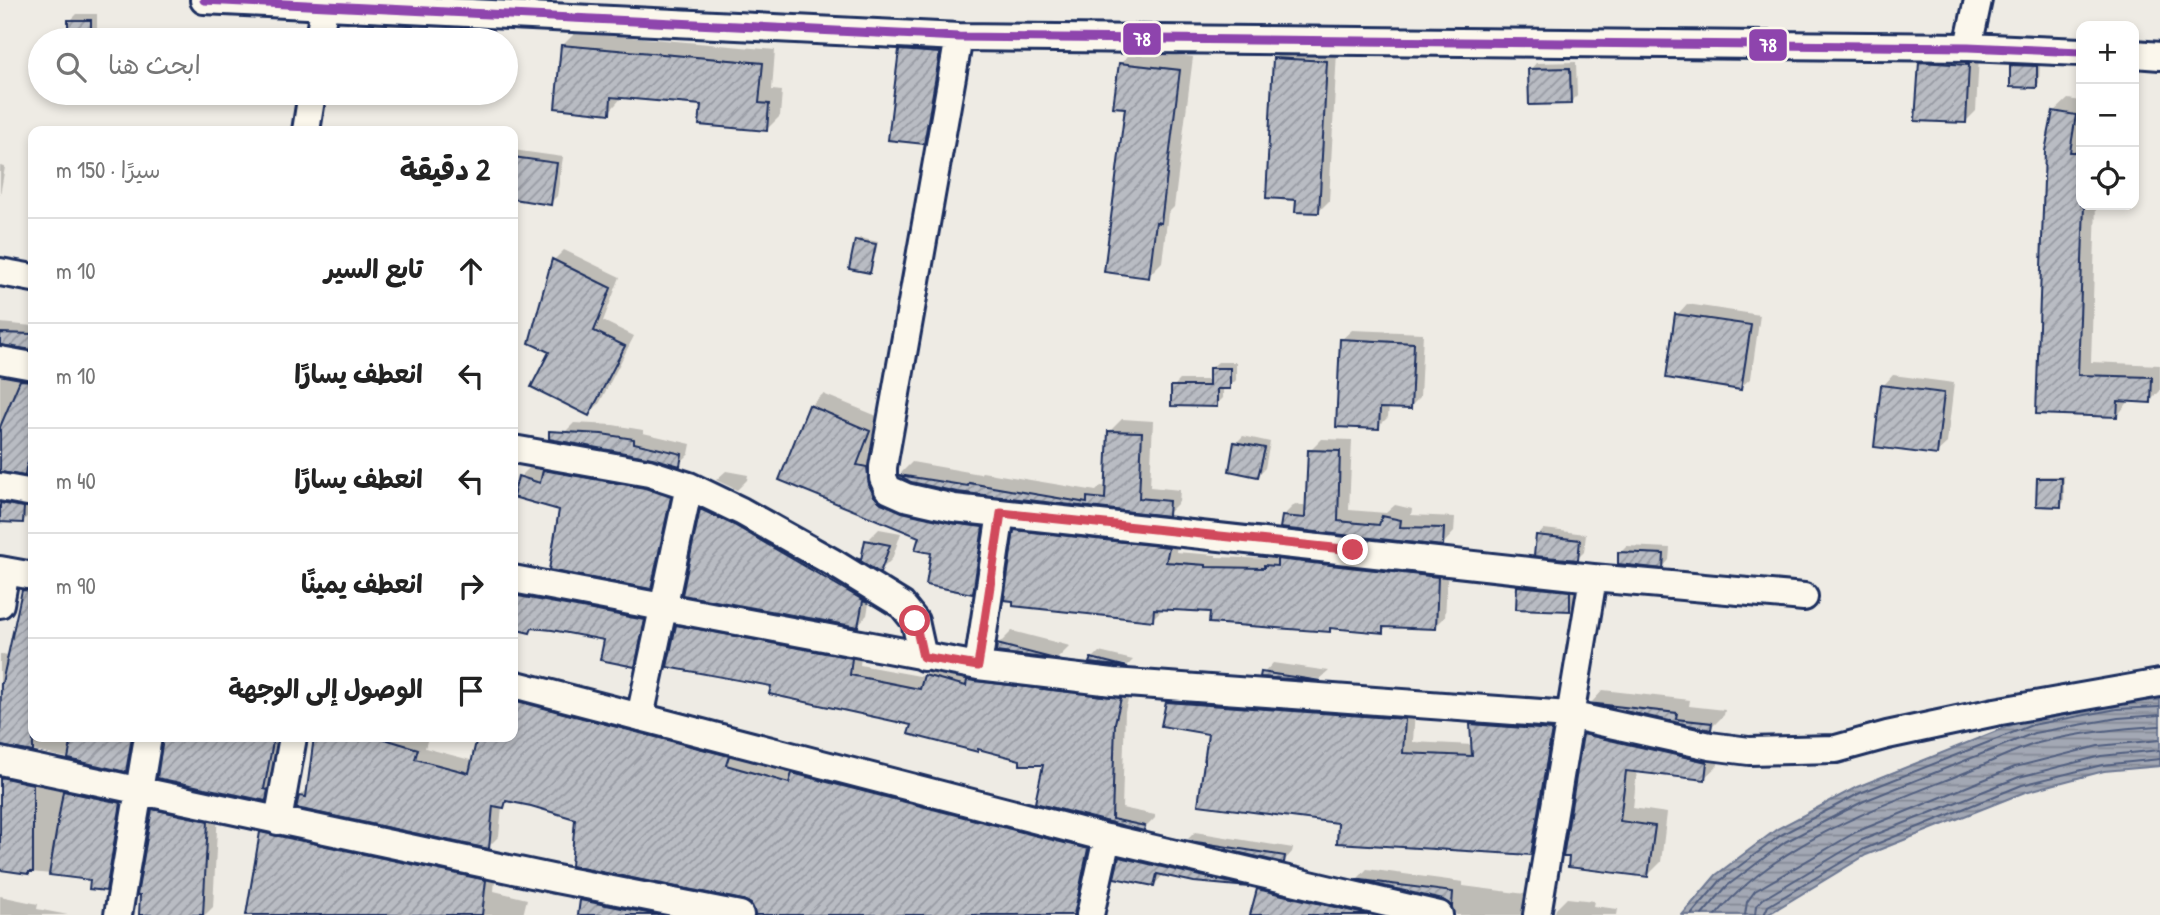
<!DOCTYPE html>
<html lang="ar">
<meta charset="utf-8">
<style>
:root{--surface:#fff;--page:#f2f2f2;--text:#222;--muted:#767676;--line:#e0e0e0}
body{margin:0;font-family:"Patrick Hand","Playpen Sans Arabic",sans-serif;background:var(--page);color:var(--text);direction:rtl}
.controls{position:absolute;right:21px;top:21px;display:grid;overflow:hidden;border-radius:14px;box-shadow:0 4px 10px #0003}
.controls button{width:63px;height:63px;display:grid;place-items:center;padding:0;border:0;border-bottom:2px solid var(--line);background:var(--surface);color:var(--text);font:35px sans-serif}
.stop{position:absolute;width:21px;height:21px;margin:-16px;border:5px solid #d1495b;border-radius:50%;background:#fff}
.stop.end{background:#d1495b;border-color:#fff;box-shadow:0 2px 7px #0008}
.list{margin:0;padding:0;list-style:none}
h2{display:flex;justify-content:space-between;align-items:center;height:91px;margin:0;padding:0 28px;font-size:30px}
h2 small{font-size:23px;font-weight:400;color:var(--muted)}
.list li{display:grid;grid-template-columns:46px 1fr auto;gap:21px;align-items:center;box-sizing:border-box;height:105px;padding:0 28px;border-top:2px solid var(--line)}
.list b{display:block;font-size:26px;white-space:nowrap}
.list em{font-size:23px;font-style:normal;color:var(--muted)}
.icon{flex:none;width:38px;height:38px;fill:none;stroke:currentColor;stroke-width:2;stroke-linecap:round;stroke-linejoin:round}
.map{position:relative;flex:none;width:2160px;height:915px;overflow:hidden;direction:ltr}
.search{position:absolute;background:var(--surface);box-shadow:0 4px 10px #0003;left:28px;top:28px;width:490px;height:77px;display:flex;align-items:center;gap:18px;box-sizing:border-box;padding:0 24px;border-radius:38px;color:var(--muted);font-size:26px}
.panel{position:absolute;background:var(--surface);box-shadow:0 4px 10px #0003;left:28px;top:126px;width:490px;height:616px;border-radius:14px;direction:rtl}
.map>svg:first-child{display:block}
.water{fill:url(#water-rules);stroke:#6d7892;stroke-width:2}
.shadow{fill:#0003}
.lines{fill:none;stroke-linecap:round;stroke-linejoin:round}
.shore{stroke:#515f80;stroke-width:2}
.building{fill:url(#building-hatch);stroke:#1b2f5e;stroke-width:2}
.minor-casing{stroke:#1b2f5e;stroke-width:32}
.minor{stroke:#fbf7ec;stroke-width:26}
.bus-1-casing{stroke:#fbf7ec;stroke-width:14}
.bus-1{stroke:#8e44ad;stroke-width:9}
.route{stroke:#d1495b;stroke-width:9}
.line-badge{stroke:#fbf7ec;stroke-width:2.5}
.badge-label{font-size:19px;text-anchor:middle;font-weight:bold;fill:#fff}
</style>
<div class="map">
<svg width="2160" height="915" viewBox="0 0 2160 915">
<defs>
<pattern id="water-rules" width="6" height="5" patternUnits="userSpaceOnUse" patternTransform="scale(1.75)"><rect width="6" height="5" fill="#a3a8b4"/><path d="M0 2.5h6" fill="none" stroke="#848996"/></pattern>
<pattern id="building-hatch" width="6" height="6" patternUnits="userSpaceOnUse" patternTransform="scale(1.75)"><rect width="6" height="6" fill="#b9bcc3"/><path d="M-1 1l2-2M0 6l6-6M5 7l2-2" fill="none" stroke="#9699a2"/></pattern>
</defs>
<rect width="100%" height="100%" fill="#eeebe4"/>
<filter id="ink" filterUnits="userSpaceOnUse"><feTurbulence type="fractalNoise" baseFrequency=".0143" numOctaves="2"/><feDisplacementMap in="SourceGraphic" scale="14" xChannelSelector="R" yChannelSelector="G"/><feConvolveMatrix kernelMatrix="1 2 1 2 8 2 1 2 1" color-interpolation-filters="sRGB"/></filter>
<g filter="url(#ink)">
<path class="water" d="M2160 700V766L2104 771 2025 792 1866 855 1767 915H1682L1716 875 1777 829 1857 787 2029 718 2116 702Z"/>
<path class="shadow" d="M77 14H97V40H70V21Z
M378 18 426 20 425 40H371V25Z
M576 32 775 50 772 90 782 91 780 116 766 130 703 103 623 96 609 112 562 46Z
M911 40 950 43 934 132 923 142 901 51Z
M1285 48 1337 51 1329 201 1319 211 1298 198 1274 59Z
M1134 50 1193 57 1174 207 1168 213 1162 262 1148 276 1120 64Z
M1931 53 1979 56 1976 111 1965 122 1921 63Z
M1576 62 1577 96 1570 103 1530 70 1536 63Z
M2015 62 2040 64 2039 83 2036 86 2012 65Z
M2068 99 2081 101V205H2096L2091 362 2160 365V391L2150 401 2130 400 2117 416 2037 413 2054 112Z
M513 150 563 157 557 196 550 203 513 198Z
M0 166 5 167 0 195Z
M860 238 878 242 872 268 870 271 857 241Z
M564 250 620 277 603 321 634 336 599 404 588 414 552 351 554 260Z
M1687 304 1760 315 1751 378 1740 388 1677 315Z
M0 323 33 326V350L0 343Z
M1352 330 1423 333 1420 397 1410 407 1389 406 1388 417 1378 427 1341 340Z
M1218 362H1236V380L1229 387H1223V398L1216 405 1173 387 1180 380H1211V368Z
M0 366 33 374V457L32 466 25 474 0 471Z
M1893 375 1954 383 1947 443 1936 453 1883 386Z
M823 394 882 418 868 453 879 455 886 483 995 515 985 580 972 592 921 536 781 479 810 406Z
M1122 419 1153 421 1150 487 1180 490 1179 502 1167 514 957 491 901 476V473L912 462 980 474 982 472 1096 491 1101 486 1108 487 1110 431Z
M574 423 613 425 643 430V433L691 444 689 454 679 464 564 433Z
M1243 436 1270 442 1265 468 1258 475 1236 443Z
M1322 439 1352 440 1349 510 1386 513 1395 505 1412 509 1411 515 1455 517 1454 532 1443 544 1283 516 1295 504 1307 506 1310 451Z
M554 463 680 487 660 577 651 587 561 509 520 477 530 467 545 472Z
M726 471 748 475 747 480 737 490 716 480Z
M2041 476H2064V502L2061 505 2038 479Z
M0 493 31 500 30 514 23 521 0 520Z
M712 500 870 598 867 615 857 626 684 593 702 510Z
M1026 521 1178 537 1176 552 1216 555V557L1273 559 1276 555 1448 567 1445 617 1435 627 1388 625 1382 631 1333 626 1329 630 1212 611 1164 608 1152 619 1016 531Z
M879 529 901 533 892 559 880 571 859 558 864 553 867 541Z
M1544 529 1586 534 1584 552 1577 559 1538 536Z
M1627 546 1670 548 1669 560 1663 567 1620 553Z
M1525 579 1576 585V603L1569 609 1519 586Z
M513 584 652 612 643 651 635 660 606 639 535 627 530 631 513 628Z
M29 604 33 605V737H141L137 759 126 770 0 744V654L10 655Z
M688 615 862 648 860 665 925 677 936 665 1131 688 1125 711 1122 808 1155 815V818L1144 829 1037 802 1045 764 979 748 977 750 913 723 773 685 677 626Z
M1012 631 1070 646 1058 658 998 651 999 644Z
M1099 652 1133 660 1128 665 1092 659Z
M1273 663 1329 671 1320 679 1262 675Z
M513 684 796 771 805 763 1098 839 1083 915H757L751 901 577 817 510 800 502 806 499 836 488 847 300 796 309 788 316 737H314H423L428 738 425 748 474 761 480 737H513Z
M1603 690 1690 700 1689 706 1725 710 1724 715 1711 728 1592 702Z
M1179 691 1415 708 1413 742 1473 745 1472 724 1483 713 1562 719 1542 842 1530 853 1340 822 1167 702Z
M1598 721 1720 748 1718 765 1704 778 1637 771 1633 808 1667 813 1661 862 1648 875 1570 866 1585 735Z
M164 737H282L276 788 265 799 159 777Z
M0 762 131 792 116 878 105 889 92 878 0 869Z
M164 800 218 811 213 907 205 915H150L153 810Z
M273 822 496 869 494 891 527 899 523 915H247L261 833Z
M1195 832 1293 848 1292 852 1284 861 1188 839Z
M1130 848 1256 878 1249 885 1163 875 1154 885 1121 858Z
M1367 869 1463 882V886L1533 895 1537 915H1456L1451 903 1444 898 1358 878Z
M1269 879 1425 915H1266L1258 890Z
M593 890 722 915H579L582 901Z
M0 896 38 904 37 909 68 915H0Z
M1567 898 1594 901 1593 906 1618 909 1617 915H1554L1556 909Z"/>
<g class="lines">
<path class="shore" d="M1691 915 1721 880 1781 835 1860 793 2032 725 2117 709 2160 707
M1702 915 1727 886 1785 842 1864 801 2034 733 2118 718 2160 715
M1716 915C1779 841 1876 808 1964 773 1988 764 2013 750 2038 743 2078 733 2119 728 2160 726
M1745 915 1747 902 1755 891 1856 832 2015 767 2098 746 2160 740
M1755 915 1756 906 1763 899 1860 841 2019 777 2101 756 2160 750
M1764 915 1768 906 1864 849 2022 785 2102 765 2160 759"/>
</g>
<path class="building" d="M68 20H91V40H68Z
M561 45 763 63 759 103 769 104 767 131 699 125 701 105 611 97 610 114 555 108Z
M899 50 940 53 924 144 888 140Z
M1273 58 1327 61 1319 213 1295 212 1296 200 1266 198Z
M1919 62 1969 65 1966 123 1915 121Z
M1119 63 1180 70 1161 223 1156 222 1149 278 1104 272 1125 108 1113 107Z
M2010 65 2037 66V88L2010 87Z
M1570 68 1571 104 1529 105 1528 69Z
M2053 111 2076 115 2070 152H2081V205H2084L2078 375 2152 377 2151 403 2118 401 2117 417 2036 414 2045 151Z
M513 157 557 163 551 205 513 199Z
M855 240 876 244 870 273 849 269Z
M552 259 611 288 594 331 625 346 589 416 531 387 549 352 529 343Z
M1675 314 1751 325 1741 390 1666 378Z
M0 333 33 334V350L0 345Z
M1340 339 1414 343 1411 409 1380 408 1379 429 1336 427Z
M1209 368H1230V389H1217V407L1171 406V386H1209Z
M20 380 33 381V450L26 468 25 476 0 472V427Z
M1881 385 1944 393 1937 455 1874 447Z
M809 405 870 431 857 465 867 467 869 485 874 496 881 503 902 512 951 523 983 527 973 594 926 585 931 553 915 550 919 537 779 480Z
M549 431 602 434 634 439V443L682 454 680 466 652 458 549 439Z
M1108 431 1142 432 1139 498 1169 501 1168 516 957 492 911 482 899 475 968 486 969 483 1087 503V497L1105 499Z
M1234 442 1265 448 1258 477 1229 471Z
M1308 450 1340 451 1338 521 1379 525 1382 516 1401 520 1400 527 1444 528 1443 546 1280 528 1282 516 1305 518Z
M543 470 645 488 671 497 651 589 549 570 559 510 513 497 518 476 540 483Z
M2037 478H2062L2061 507 2036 506Z
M0 503 24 507 23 523 0 522Z
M700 509 734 525 868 603 863 601 858 627 682 595Z
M1014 530 1169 547 1166 562 1206 565V567L1264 568V565L1277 566V559L1438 577 1436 629 1383 627V633L1330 628V632L1209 623 1210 612 1154 609 1153 621 1013 606V601L1004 600Z
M1536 535 1580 540 1578 560 1534 556Z
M865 540 890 545 880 573 856 558 861 560Z
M1618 552 1664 554 1663 569 1618 564Z
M1517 586 1570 591V611L1516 609Z
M22 590 33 591V752L0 746 1 683H2Z
M513 595 645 620 635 667 600 660 604 640 552 630 532 628 530 633 513 629Z
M676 625 852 658 850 675 920 689 924 675 966 686 967 680 1121 698 1115 723 1112 819 1145 826 1144 831 1035 803 1043 765H1020V760L978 749V752L908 734 911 725 769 694 771 686 667 667Z
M997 644 1016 649 1059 660 996 652Z
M1091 658 1128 667 1089 663Z
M1261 672 1321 681 1260 677Z
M513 700 729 756 726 765 789 783 792 773 1088 849 1074 915H755L751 904 743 900 571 866 575 819 531 806 506 801 504 808 493 806 489 849 296 808 299 796 306 797 314 737H378L418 749 415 759 469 773 477 737H513Z
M1166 702 1405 719 1403 753 1472 756 1470 724 1552 730 1531 855 1337 843 1338 823 1198 805 1208 734 1161 726Z
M1588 703 1677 713 1676 719 1712 723 1711 730Z
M1583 734 1707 762 1705 780 1626 771 1620 821 1655 826 1648 877 1568 867 1569 857H1563Z
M72 737H132L126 772 68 759Z
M163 737H274L264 789 268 790 266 801 157 778Z
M0 777 33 784V872H29V874L0 870Z
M63 791 121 803 106 891 89 889 90 880 49 875Z
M152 809 208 821 203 915H139L140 895H137Z
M260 832 486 880 482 915H246Z
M1184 840 1285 856 1284 863Z
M1119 857 1249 887 1194 882 1157 874 1154 886 1114 878Z
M1354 879 1453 892 1452 906 1443 900Z
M1257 889 1369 915H1250Z
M580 900 658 915H578Z"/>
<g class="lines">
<defs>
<path id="minor" d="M204 0 959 37 1968 47 2081 52
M959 37 883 467V478L888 489 906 497 954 508 1593 578 1804 597
M319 40 324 7
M1968 47 1978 0
M2134 54 2160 56
M306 131 312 93
M0 272 33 278
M0 360 33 366
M513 449 649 473 689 486 741 511 832 562 902 605 915 621 923 657
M0 487 33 493
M0 570 33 576
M513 579 978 666 1113 682 1569 715 1710 746 1749 751 1836 749 1887 735 1995 712 2160 683
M0 604 6 571
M978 666 1001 513
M513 684 1107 838 1439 915
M640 717 689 486
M0 761 556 879 740 915
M278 821 293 737
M118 915 148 737
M1090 915 1107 838
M1537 915 1593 578"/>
</defs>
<use href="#minor" class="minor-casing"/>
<use href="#minor" class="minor"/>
<defs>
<path id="bus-1" d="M204 0 959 37 1968 47 2081 52"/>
</defs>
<use href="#bus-1" class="bus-1-casing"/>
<use href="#bus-1" class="bus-1"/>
</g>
</g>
<g class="lines" filter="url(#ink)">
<path class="route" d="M915 621 923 657 978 666 1001 513 1353 550"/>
</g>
<g class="line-badge">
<rect x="1122" y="22" width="40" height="34" rx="7" fill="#8e44ad"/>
<rect x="1748" y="28" width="40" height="34" rx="7" fill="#8e44ad"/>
</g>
<g class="badge-label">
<text x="1142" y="46">78</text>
<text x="1768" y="52">78</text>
</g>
</svg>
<div class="controls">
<button>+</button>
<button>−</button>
<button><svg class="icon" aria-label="locate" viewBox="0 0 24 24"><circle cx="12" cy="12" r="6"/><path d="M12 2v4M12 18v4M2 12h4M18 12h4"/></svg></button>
</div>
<div class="stop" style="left:915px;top:621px"></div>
<div class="stop end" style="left:1353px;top:550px"></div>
<div class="search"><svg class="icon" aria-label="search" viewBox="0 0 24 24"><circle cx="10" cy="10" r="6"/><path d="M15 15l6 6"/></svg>ابحث هنا</div>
<section class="panel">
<h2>2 دقيقة<small>سيرًا · 150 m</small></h2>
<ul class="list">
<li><svg class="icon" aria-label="ahead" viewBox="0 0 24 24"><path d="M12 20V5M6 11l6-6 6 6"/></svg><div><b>تابع السير</b></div><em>10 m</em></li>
<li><svg class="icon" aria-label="left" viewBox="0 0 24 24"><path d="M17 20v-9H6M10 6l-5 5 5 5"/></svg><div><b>انعطف يسارًا</b></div><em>10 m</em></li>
<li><svg class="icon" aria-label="left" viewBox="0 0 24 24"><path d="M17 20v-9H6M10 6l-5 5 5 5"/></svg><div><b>انعطف يسارًا</b></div><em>40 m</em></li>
<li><svg class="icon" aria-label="right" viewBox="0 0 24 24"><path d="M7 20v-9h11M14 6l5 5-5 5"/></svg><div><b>انعطف يمينًا</b></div><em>90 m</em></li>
<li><svg class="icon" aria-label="arrive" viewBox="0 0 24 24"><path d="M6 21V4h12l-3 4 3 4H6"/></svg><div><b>الوصول إلى الوجهة</b></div></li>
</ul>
</section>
</div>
